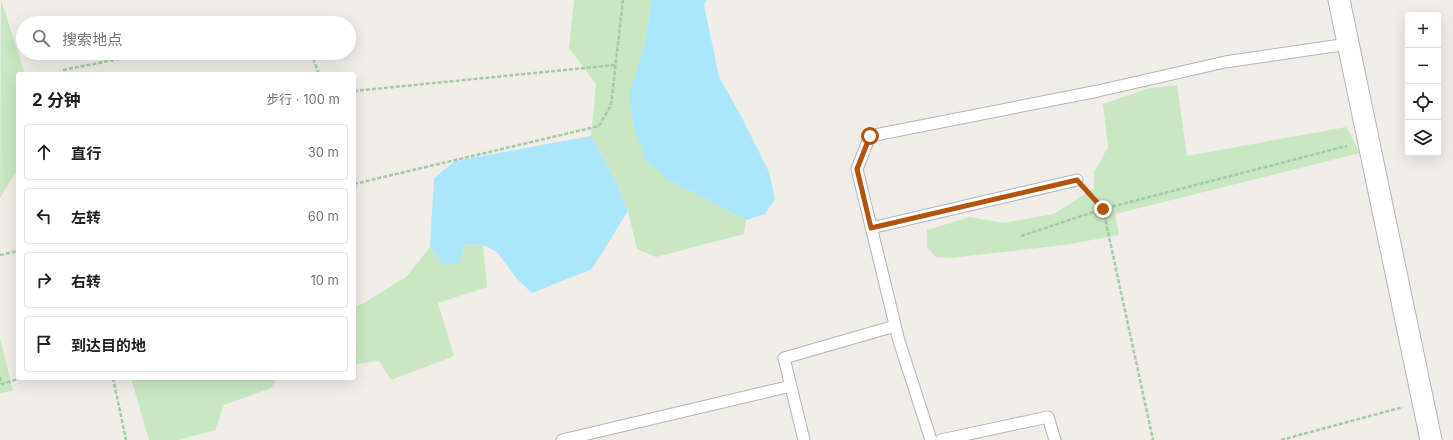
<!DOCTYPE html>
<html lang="zh">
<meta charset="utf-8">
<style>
:root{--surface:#fff;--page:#f2f2f2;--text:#202124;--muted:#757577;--line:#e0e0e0}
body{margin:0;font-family:Inter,"Noto Sans SC",sans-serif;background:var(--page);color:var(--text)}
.controls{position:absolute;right:12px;top:12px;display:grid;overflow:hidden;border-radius:4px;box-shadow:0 4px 16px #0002}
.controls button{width:36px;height:36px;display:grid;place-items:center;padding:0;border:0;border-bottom:1px solid var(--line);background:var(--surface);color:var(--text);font:20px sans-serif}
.stop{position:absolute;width:12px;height:12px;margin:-9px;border:3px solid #b45309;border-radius:50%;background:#fff}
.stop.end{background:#b45309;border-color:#fff;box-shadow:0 1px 4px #0008}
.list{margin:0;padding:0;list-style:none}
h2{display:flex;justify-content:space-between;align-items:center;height:52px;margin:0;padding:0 16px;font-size:17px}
h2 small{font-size:13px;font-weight:400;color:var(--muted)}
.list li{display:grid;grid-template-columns:26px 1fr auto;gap:12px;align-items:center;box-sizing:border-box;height:56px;margin:0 8px 8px;padding:0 8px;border:1px solid var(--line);border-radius:4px}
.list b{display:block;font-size:15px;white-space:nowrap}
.list em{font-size:13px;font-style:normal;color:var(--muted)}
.icon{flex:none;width:22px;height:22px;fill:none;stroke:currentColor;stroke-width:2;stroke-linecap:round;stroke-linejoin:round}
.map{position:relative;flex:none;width:1453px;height:440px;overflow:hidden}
.search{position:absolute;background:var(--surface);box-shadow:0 4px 16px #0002;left:16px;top:16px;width:340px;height:44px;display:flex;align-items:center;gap:10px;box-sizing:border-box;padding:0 14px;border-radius:22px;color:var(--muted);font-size:15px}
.panel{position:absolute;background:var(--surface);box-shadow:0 4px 16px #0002;left:16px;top:72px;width:340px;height:308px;border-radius:4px}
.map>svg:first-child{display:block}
.green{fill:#cae7c4}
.water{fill:#aae7fd}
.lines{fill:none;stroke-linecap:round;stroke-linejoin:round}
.lane-casing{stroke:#b2b6b9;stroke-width:13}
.street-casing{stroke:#b2b6b9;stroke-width:23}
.path{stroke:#a1cca5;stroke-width:2.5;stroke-dasharray:4 2;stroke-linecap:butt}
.lane{stroke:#fff;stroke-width:11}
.street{stroke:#fff;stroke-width:21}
.route{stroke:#b45309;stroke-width:5}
</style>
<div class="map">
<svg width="1453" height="440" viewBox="0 0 1453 440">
<rect width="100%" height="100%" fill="#f0ece7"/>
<path class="green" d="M1 0 25 74H18V168L0 198Z
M574 0H652L645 44 668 180 697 194 746 220 744 234 656 257 637 249 628 211 616 182 591 136 596 84 569 48Z
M1177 85 1187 156 1346 127 1360 153 1115 214 1119 235 1064 245 951 258 936 257 927 247V230L970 217 1004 223 1054 214 1094 188V172L1108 147 1103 104 1150 88Z
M465 244 483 245 487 287 438 303 454 356 391 380 379 361 354 364V307L364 303 406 277 430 247 442 264H459Z
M0 338 13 391 0 393Z
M131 378H277L271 388 224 405 215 430 179 440H149Z"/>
<path class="water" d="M652 0H707L704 5 719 77 741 116 769 172 775 199 765 214 746 220 697 194 668 180 646 160 634 128 629 95 645 44Z
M591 136 616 182 628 211 592 269 532 293 516 278 497 252 483 245 465 244 459 264H442L430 247 434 178 455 161Z"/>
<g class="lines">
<defs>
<path id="lane" d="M871 228 1077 180
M562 440 791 386
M804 440 784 358 895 326
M931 440 899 341 857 169 870 136 1098 91 1225 62 1348 44
M941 440 1048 417 1055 440"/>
<path id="street" d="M1339 0 1431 440"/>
</defs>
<use href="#lane" class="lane-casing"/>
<use href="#street" class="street-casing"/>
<path class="path" d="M297 23H299
M311 53 319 74
M63 70 149 53
M354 91 615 65
M354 184 599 126 611 105 623 0
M1087 191 1103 209 1153 440
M1021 236 1103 209 1347 146
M0 255 18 251
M0 377 2 384 21 378
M113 378 126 440
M1281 440 1403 407"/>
<use href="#lane" class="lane"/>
<use href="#street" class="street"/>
</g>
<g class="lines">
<path class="route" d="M870 136 857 169 871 228 1077 180 1103 209"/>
</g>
</svg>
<div class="controls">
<button>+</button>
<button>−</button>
<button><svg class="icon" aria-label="locate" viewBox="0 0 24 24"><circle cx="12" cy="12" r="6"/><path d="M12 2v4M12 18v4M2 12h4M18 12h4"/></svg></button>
<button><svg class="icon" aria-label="layers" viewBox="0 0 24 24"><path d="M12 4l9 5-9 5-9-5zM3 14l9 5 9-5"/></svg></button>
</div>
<div class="stop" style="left:870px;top:136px"></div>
<div class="stop end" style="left:1103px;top:209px"></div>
<div class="search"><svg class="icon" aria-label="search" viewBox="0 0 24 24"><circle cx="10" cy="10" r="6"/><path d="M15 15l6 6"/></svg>搜索地点</div>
<section class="panel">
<h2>2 分钟<small>步行 · 100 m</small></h2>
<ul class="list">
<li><svg class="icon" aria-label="ahead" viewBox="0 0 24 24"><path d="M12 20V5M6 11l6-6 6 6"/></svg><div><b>直行</b></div><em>30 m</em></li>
<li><svg class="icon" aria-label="left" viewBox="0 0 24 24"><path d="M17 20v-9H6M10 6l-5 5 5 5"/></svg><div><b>左转</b></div><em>60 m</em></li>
<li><svg class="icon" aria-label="right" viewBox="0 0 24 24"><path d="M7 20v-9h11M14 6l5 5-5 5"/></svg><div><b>右转</b></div><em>10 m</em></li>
<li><svg class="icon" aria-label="arrive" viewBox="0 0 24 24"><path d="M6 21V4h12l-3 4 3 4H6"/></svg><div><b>到达目的地</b></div></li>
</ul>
</section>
</div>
